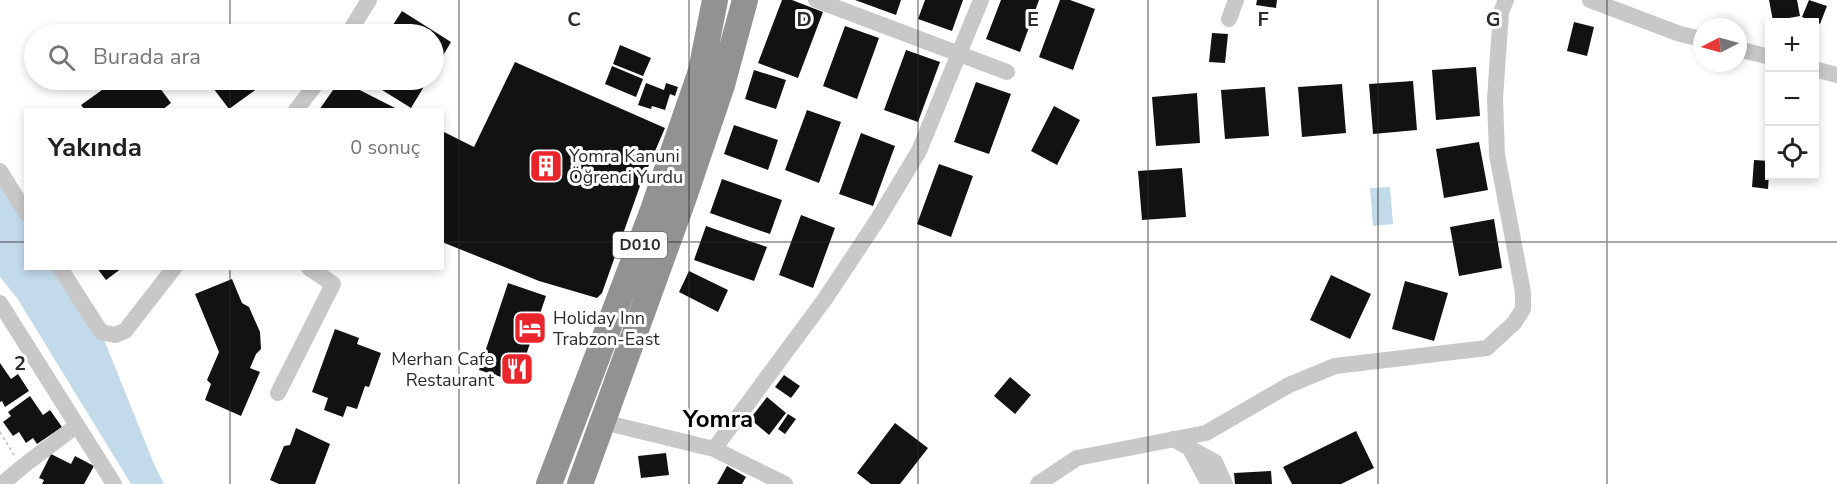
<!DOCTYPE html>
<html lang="tr">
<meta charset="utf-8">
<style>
:root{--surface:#fff;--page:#f6f6f6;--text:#202124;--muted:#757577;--line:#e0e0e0}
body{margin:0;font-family:"Nunito Sans",sans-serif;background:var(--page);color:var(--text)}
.controls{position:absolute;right:18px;top:18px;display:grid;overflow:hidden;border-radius:0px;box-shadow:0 3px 9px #0003}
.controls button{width:54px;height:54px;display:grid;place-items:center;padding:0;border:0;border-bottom:2px solid var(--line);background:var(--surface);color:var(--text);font:30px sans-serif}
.compass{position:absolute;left:1693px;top:18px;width:54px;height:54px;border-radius:50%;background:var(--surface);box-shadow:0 3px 9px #0003;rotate:264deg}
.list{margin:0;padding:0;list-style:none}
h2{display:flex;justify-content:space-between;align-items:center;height:78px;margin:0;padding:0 24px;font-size:26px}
h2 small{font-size:20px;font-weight:400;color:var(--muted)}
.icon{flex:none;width:33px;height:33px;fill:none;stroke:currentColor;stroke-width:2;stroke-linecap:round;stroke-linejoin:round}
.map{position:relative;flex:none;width:1837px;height:484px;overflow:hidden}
.search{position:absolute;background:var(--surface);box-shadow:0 3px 9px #0003;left:24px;top:24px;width:420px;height:66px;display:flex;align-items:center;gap:15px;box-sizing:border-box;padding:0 21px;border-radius:33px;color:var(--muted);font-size:22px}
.panel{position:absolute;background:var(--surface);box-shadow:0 3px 9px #0003;left:24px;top:108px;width:420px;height:162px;border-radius:0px}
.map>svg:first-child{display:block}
.water{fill:#c3daeb}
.building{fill:#121212}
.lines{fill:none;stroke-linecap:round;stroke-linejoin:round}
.path{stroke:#c8c8c8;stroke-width:2;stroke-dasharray:3 3;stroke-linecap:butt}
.minor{stroke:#c8c8c8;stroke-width:16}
.highway{stroke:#929292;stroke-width:26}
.grid{fill:none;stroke:#2b2b2b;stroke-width:1.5;stroke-opacity:0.55}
.labels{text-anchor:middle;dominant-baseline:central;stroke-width:6;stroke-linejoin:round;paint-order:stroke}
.shield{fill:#fff;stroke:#6b6b6b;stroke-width:1.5}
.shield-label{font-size:16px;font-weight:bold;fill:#2b2b2b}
.poi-label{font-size:18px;fill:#2b2b2b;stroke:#fff;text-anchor:start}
.district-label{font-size:24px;font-weight:bold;fill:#000;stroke:#fff}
.grid-label{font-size:20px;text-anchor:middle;font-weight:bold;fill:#2b2b2b;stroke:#fff;stroke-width:6;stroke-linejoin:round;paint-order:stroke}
</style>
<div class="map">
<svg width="1837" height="484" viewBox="0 0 1837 484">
<rect width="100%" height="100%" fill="#fff"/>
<path class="water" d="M0 171 25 213 26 268 61 269 101 332 154 464 164 484H131L17 298 0 277Z
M1390 187 1393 224 1373 226 1370 188Z"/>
<path class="building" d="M782 0H792L823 12 798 78 758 63Z
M855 0H901L896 15Z
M925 0H963L952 31 918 19Z
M1001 0H1039L1020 52 986 39Z
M1060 0H1070L1095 9 1073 70 1039 57Z
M1257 0H1277L1276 8 1256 5Z
M1769 0H1797L1800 16 1773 21Z
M1809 0 1827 6 1820 24 1802 17Z
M402 11 451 42 434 71V34H387Z
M1574 22 1594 27 1587 56 1567 51Z
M258 24 266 34H244Z
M845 26 879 38 857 99 823 86Z
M1212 33 1228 34 1225 63 1209 62Z
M620 45 651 58 643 76 613 64Z
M906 50 940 62 918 122 884 110Z
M515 62 665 128 640 186 602 293 597 298 539 281 442 242V131L474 147Z
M612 66 643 79 636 97 605 84Z
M1476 67 1480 116 1436 120 1432 70Z
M754 70 786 80 776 109 745 99Z
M116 80H154L171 103 162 110H85L81 105Z
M207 80H269L229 109Z
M340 80 399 110H319Z
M366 80H428L411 108Z
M1413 81 1417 130 1373 134 1369 84Z
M976 82 1011 94 989 154 954 142Z
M646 83 664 90 666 83 678 87 675 96 670 94 665 110 652 106 651 109 638 105Z
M1342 84 1346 133 1302 137 1298 87Z
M1265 87 1269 136 1225 139 1221 90Z
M1197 93 1200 143 1156 146 1152 97Z
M1054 106 1080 120 1057 165 1031 151Z
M807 110 841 122 819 183 785 170Z
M734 125 778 140 768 170 724 154Z
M861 133 895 146 873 206 839 194Z
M1479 142 1488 190 1444 198 1436 149Z
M1754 160 1770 161 1768 189 1752 187Z
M939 164 973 176 951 237 917 224Z
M1182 168 1186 217 1142 220 1138 171Z
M722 179 782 200 770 234 710 213Z
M801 215 835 228 813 288 779 275Z
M1494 219 1502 268 1459 276 1450 227Z
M706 226 767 247 754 281 694 260Z
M97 268H122L106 280Z
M689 271 728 290 718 312 679 292Z
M1331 275 1371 294 1350 339 1310 320Z
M232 279 242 303 249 307 260 332 261 349 256 354 250 368 260 372 241 416 205 400 211 384 207 380 219 352 195 294Z
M1405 281 1448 293 1434 341 1392 329Z
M508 283 546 296 517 382 479 370Z
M335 329 359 338 357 344 381 353 369 387 365 386 357 409 347 406 343 417 324 410 328 398 312 392Z
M0 363 11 379 18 374 29 391 5 407 2 401 0 402Z
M784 375 800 386 791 398 775 387Z
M1010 377 1031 395 1015 414 994 396Z
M30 396 43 415 50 410 62 427 37 444 33 438 26 443 19 432 13 436 3 422 11 416 8 412Z
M767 397 786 413 769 435 750 419Z
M788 414 796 419 785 434 778 429Z
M895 423 928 448 900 484H871L857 473Z
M296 428 330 444 315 484H279L270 480 284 446 290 445Z
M1356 431 1374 468 1341 484H1292L1283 467Z
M666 453 669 475 641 478 638 456Z
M51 454 71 464 75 456 94 466 84 484H42L44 480 39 478Z
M727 466 746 477 742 484H717Z
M1271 471 1272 484H1235L1234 473Z"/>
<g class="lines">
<path class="path" d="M0 432 14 455"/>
<path class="minor" d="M816 0 1007 72
M1590 0 1680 34 1702 39
M1229 19 1236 0
M348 34 369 0
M1738 49 1770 57
M1814 69 1837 75
M296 110 319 80
M0 171 26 213
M60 268 101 332 115 335 125 331 174 268
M0 303 114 484
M278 393 333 284 309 268
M603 422 714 449 785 484
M1173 439 1215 462 1225 484
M714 449 825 299 878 219 919 151 981 0
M1190 449 1209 484
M2 484 22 467 76 426
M1038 484 1077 458 1206 433 1289 385 1335 366 1487 348 1514 323 1523 309V292L1497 155 1495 99 1501 12 1506 0"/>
<path class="highway" d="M549 484 653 210 701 71 715 0
M580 484 683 200 722 85 745 0"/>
</g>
<path class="grid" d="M230 0V34M459 0V484M689 0V484M918 0V484M1148 0V484M1378 0V484M1607 0V484M230 80V110M0 242H26M442 242H1837M230 268V484"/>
<defs>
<symbol id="building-square" viewBox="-11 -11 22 22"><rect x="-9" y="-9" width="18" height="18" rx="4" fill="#ea262d" stroke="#fff"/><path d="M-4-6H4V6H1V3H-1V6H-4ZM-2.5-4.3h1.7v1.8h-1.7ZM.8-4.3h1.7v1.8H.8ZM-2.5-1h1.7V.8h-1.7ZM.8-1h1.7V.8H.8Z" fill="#fff"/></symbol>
<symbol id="hotel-square" viewBox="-11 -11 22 22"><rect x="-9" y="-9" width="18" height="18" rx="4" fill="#ea262d" stroke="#fff"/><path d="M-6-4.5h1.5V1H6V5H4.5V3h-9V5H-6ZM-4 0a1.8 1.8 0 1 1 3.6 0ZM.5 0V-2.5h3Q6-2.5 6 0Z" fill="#fff"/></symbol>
<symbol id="restaurant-square" viewBox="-11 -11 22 22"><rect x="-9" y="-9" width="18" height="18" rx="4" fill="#ea262d" stroke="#fff"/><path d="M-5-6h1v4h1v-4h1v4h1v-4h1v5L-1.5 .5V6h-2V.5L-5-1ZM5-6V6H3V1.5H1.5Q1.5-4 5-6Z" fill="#fff"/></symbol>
</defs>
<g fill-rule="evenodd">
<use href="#building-square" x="527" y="147" width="38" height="38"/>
<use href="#hotel-square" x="511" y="309" width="38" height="38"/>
<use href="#restaurant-square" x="498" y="350" width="38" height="38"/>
</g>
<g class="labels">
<rect class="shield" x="613" y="232" width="54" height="26" rx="4.5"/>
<g class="shield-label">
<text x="640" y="245">D010</text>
</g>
<g class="poi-label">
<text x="569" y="156">Yomra Kanuni<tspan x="569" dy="21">Öğrenci Yurdu</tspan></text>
<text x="553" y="318">Holiday Inn<tspan x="553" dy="21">Trabzon-East</tspan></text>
<text x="494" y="359" text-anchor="end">Merhan Cafe<tspan x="494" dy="21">Restaurant</tspan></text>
</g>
<g class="district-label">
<text x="718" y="419">Yomra</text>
</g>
</g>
<g class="grid-label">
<text x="574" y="26">C</text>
<text x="804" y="26">D</text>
<text x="1033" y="26">E</text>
<text x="1263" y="26">F</text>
<text x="1493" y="26">G</text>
<text x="20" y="370">2</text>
</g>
</svg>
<div class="controls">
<button>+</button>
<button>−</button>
<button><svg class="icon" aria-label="locate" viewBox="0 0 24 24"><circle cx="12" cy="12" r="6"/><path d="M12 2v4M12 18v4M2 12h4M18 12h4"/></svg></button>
</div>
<svg class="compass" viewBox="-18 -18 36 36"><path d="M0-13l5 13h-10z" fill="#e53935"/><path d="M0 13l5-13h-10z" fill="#757577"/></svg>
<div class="search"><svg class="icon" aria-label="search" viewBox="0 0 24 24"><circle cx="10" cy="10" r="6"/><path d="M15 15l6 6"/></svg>Burada ara</div>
<section class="panel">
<h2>Yakında<small>0 sonuç</small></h2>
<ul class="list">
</ul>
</section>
</div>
